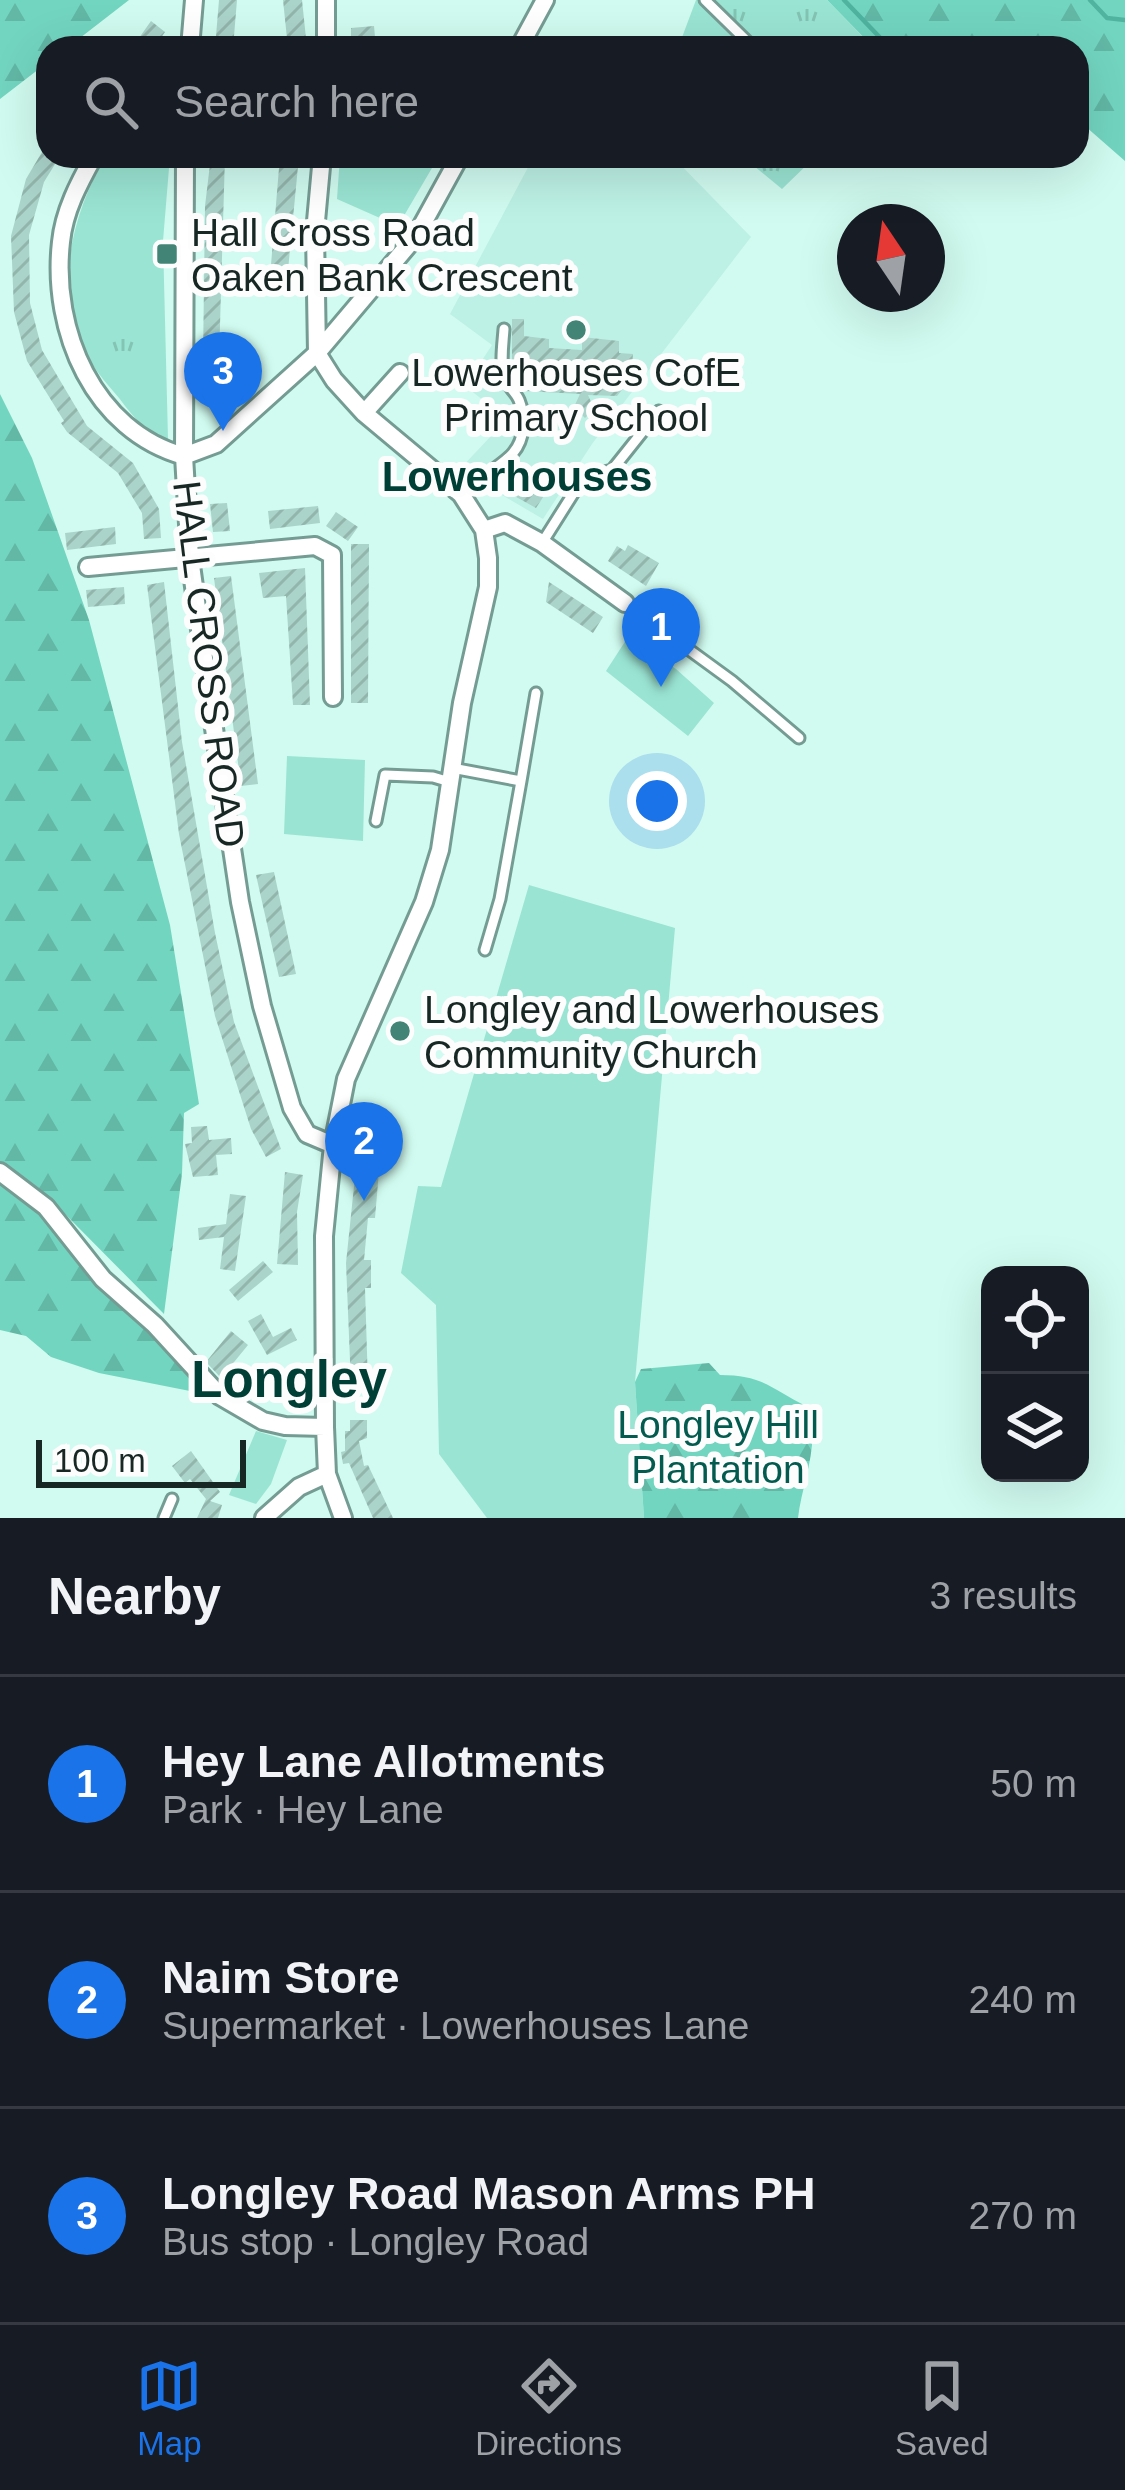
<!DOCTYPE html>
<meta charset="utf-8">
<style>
:root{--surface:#171b24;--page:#242831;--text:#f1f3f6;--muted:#9ea1a6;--line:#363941;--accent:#1a73e8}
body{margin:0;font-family:Arial,sans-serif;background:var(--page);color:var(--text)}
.controls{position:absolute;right:36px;bottom:36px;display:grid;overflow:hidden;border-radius:24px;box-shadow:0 12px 48px #0002}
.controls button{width:108px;height:108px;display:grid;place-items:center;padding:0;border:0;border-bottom:3px solid var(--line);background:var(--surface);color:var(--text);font:60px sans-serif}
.compass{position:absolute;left:837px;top:204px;width:108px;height:108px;border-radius:50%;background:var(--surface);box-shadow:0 12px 48px #0002;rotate:347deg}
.scale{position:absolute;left:36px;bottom:30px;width:210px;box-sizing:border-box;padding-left:12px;border:6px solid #172724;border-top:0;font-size:33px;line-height:42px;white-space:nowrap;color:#172724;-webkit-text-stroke:9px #fdfdfd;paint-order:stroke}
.you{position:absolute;left:657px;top:801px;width:42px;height:42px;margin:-30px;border:9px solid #fff;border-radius:50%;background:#1a73e8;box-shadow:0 0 0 18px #1a73e833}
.badge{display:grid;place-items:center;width:78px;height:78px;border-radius:50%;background:var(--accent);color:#fff;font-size:39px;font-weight:700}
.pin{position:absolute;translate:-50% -99px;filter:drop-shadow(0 3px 6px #0008)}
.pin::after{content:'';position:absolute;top:63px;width:42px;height:36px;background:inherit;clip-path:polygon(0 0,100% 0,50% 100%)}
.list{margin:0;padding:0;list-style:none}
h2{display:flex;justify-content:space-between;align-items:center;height:156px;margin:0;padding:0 48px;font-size:51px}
h2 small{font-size:39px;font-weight:400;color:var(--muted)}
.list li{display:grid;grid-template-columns:78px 1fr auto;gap:36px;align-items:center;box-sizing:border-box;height:216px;padding:0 48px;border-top:3px solid var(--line)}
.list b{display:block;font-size:45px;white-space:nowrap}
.list p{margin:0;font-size:39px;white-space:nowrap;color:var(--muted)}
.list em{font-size:39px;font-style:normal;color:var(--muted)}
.icon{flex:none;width:66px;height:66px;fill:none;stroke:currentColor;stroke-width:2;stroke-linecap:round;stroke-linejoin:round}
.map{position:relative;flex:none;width:1125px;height:1518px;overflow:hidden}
.search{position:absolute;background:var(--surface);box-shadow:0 12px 48px #0002;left:36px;right:36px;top:36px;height:132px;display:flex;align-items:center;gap:30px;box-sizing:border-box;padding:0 42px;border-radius:36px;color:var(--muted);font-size:45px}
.sheet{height:804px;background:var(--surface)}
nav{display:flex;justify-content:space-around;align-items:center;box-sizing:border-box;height:168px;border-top:3px solid var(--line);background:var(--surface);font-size:33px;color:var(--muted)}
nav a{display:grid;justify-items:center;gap:6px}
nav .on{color:var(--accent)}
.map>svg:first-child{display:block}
.built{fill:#bdf1e5}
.green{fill:#9ae4d3}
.forest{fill:url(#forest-firs)}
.park{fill:url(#park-tufts)}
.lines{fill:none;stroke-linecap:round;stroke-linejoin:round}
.stream{stroke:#4fb3a0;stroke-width:4.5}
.building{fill:url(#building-hatch)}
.service-casing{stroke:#759c93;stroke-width:15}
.minor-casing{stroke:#759c93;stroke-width:22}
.service{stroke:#fff;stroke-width:9}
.minor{stroke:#fff;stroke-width:16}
.poi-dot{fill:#428577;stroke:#fdfdfd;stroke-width:4.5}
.labels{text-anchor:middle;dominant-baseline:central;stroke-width:12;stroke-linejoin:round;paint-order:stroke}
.poi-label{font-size:39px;fill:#172724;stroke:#fdfdfd;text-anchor:start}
.street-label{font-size:39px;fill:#172724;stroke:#fdfdfd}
.park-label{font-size:39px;fill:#025b4e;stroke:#fdfdfd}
.neighbourhood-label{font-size:42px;font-weight:bold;fill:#003f35;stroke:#fdfdfd}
.district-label{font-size:51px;font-weight:bold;fill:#003f35;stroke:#fdfdfd}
</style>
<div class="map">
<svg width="1125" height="1518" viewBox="0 0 1125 1518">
<defs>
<pattern id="forest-firs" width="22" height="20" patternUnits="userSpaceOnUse" patternTransform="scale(3)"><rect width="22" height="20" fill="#72d5c0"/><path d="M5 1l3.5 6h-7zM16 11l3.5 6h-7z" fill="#62b7a5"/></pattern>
<pattern id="park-tufts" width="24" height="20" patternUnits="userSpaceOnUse" patternTransform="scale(3)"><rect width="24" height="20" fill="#9ae4d3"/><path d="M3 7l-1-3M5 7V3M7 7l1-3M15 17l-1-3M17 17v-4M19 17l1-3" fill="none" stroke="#84c4b5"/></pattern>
<pattern id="building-hatch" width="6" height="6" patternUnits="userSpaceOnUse" patternTransform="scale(3)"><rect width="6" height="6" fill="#aad3c9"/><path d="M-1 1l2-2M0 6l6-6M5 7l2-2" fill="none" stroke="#92b5ac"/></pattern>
</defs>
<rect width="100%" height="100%" fill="#d1fbf0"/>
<path class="built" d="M534 156H672L751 237 592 444 543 519 459 470 507 419 465 386 492 345 450 314Z"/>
<path class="green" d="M106 156H170L163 241 168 439C148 436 131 414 119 398 109 386 98 374 90 361 50 298 71 215 106 156Z
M340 156H439L398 226 337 199Z
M628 637 676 669 714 703 688 736 606 671Z
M287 756 365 760 363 841 284 834Z
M529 885 675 928 635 1382 644 1518H487L439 1454 436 1305 401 1273 418 1186 441 1187Z
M256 1431 287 1440 271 1484 256 1504 229 1495Z"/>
<path class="forest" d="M0 0H129L67 48H48V62L0 99Z
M827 0H1125V161L1077 119V48H874Z
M0 394 32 458 89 620 170 925 199 1104 184 1113 182 1174 164 1314 65 1214 0 1164Z
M0 1179 50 1217 206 1377 195 1392 99 1373 51 1357 26 1336 0 1330Z
M709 1363 720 1375C764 1375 771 1389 808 1407 821 1444 802 1482 798 1518H644L635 1382 641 1369Z"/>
<path class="park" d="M696 0H827L874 48H678Z
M742 156H816L782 189Z
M100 319H137L141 359 134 360 126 351 113 355 101 338Z"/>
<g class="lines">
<path class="stream" d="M844 0 890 48
M1090 0 1107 18 1125 20"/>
</g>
<path class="building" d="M219 0H237L233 48H215Z
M283 0H302L307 48H288Z
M151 21 165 32 154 48H132Z
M374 26 376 48H351V28Z
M48 142V156H60L44 182 29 235 30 303 42 350 87 426 133 463 159 509 161 538 144 539 142 513 118 473 67 432 61 423 64 421 27 361 14 312 11 236 26 179Z
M211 156H225L219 359H203L205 206Z
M280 156H299L286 291 269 289Z
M512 319H524V336L549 339V348L582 350V337L619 341V353L633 354 631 379 617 396 588 395 594 409 585 418 574 407 580 394 525 391 527 381 516 380 512 373Z
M523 472 549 488 536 508 509 493Z
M227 503 230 531 213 532 210 504Z
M318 506 320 523 270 529 268 511Z
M336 512 358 527 348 541 326 526Z
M115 527 116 544 67 550 65 533Z
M351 544H369L368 703H351Z
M628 545 659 563 646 586 608 561 617 546 625 551Z
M305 568 310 705H293L286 596 263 598 259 573Z
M231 576 258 784 241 786 214 578Z
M164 582 182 742 215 933 234 1022 281 1149 266 1157 251 1129 215 1016 179 834 147 585Z
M549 582 603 617 593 633 546 602Z
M124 587 125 604 88 607 86 590Z
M274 872 296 974 279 977 256 875Z
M207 1126 209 1140 231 1138 232 1154 216 1155 218 1175 193 1177 185 1144 192 1143 191 1127Z
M358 1148 379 1171 375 1218H368L364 1260H371V1288H365L368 1385H351L346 1263Z
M285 1172 303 1175 297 1212 298 1265 277 1264Z
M230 1194 246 1196 235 1271 220 1269 224 1237 199 1240 198 1228 226 1224Z
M263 1261 273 1272 238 1301 229 1290Z
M261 1314 273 1337 291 1328 297 1340 267 1355 248 1321Z
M231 1331 248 1345 221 1378 206 1362Z
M350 1420H367V1438L359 1441 364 1466 368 1465 393 1518H373L349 1463 343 1464 341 1452 345 1451V1431H350Z
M191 1451 220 1492 210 1501 222 1505 218 1518H197L206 1499 190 1479 185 1483 172 1466Z"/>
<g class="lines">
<defs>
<path id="service" d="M705 0 754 48
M461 494C475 480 502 466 513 453 525 439 526 418 519 400 515 391 507 386 504 377 500 362 503 344 504 329
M542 543 583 478 612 470 659 411
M625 603 732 681 799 738
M452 768 521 781 536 693
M376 821 385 775 433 777 450 782
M485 950 500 899 521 781
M164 1518 172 1499"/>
<path id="minor" d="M190 48 194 0
M326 48V0
M519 48 545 0
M94 156C79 183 64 211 61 242 51 331 94 431 184 456
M185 156 184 456 190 558 212 715 240 902 262 1006 292 1108 307 1134 333 1145
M322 156 315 232 317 353 334 380 364 413 461 494 484 530 488 558V587L462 703 440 850 424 902 346 1079 333 1145 324 1236 325 1427 327 1474 343 1518
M364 413 400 373
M184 456 216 444 317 353 416 236 460 156
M484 530 505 523 542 543 625 603
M88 567 315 546 332 555 333 697
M0 1172 46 1207 103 1279 155 1325 220 1396 263 1421 285 1426 325 1427
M264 1518 299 1487 327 1474"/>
</defs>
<use href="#service" class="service-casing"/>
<use href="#minor" class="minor-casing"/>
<use href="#service" class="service"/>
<use href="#minor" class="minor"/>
</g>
<g class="poi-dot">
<rect x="155" y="242" width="24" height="24" rx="6"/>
<circle cx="576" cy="330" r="12"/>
<circle cx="400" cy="1031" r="12"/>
</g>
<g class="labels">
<g class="poi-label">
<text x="191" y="232">Hall Cross Road<tspan x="191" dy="45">Oaken Bank Crescent</tspan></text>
<text x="576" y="372" text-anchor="middle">Lowerhouses CofE<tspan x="576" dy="45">Primary School</tspan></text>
<text x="424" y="1009">Longley and Lowerhouses<tspan x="424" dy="45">Community Church</tspan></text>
</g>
<g class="street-label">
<text transform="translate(209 664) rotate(83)">HALL CROSS ROAD</text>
</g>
<g class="park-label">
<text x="718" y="1424">Longley Hill<tspan x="718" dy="45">Plantation</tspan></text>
</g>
<g class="neighbourhood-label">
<text x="517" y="476">Lowerhouses</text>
</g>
<g class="district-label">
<text x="289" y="1379">Longley</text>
</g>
</g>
</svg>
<div class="controls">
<button><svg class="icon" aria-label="locate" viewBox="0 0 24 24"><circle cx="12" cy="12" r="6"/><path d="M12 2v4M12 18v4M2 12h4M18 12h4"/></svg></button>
<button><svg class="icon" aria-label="layers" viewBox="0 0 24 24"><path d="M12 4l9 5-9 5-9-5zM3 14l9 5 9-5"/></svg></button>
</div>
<svg class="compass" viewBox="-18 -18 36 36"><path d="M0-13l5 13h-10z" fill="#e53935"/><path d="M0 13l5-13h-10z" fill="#9ea1a6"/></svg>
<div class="scale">100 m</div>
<div class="you"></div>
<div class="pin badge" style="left:661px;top:687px">1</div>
<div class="pin badge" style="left:364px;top:1201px">2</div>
<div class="pin badge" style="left:223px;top:431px">3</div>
<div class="search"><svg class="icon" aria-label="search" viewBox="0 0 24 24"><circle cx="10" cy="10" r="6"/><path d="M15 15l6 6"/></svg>Search here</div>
</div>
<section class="sheet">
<h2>Nearby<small>3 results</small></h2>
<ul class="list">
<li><span class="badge">1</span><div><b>Hey Lane Allotments</b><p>Park · Hey Lane</p></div><em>50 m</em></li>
<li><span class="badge">2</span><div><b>Naim Store</b><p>Supermarket · Lowerhouses Lane</p></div><em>240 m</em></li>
<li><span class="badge">3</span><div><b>Longley Road Mason Arms PH</b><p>Bus stop · Longley Road</p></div><em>270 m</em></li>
</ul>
</section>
<nav>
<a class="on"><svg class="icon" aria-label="map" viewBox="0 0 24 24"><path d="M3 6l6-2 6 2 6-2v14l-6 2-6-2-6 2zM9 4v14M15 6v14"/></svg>Map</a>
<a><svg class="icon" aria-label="directions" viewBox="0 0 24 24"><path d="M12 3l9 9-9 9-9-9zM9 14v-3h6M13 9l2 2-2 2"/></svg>Directions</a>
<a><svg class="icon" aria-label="saved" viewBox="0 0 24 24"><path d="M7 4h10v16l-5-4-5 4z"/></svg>Saved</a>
</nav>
